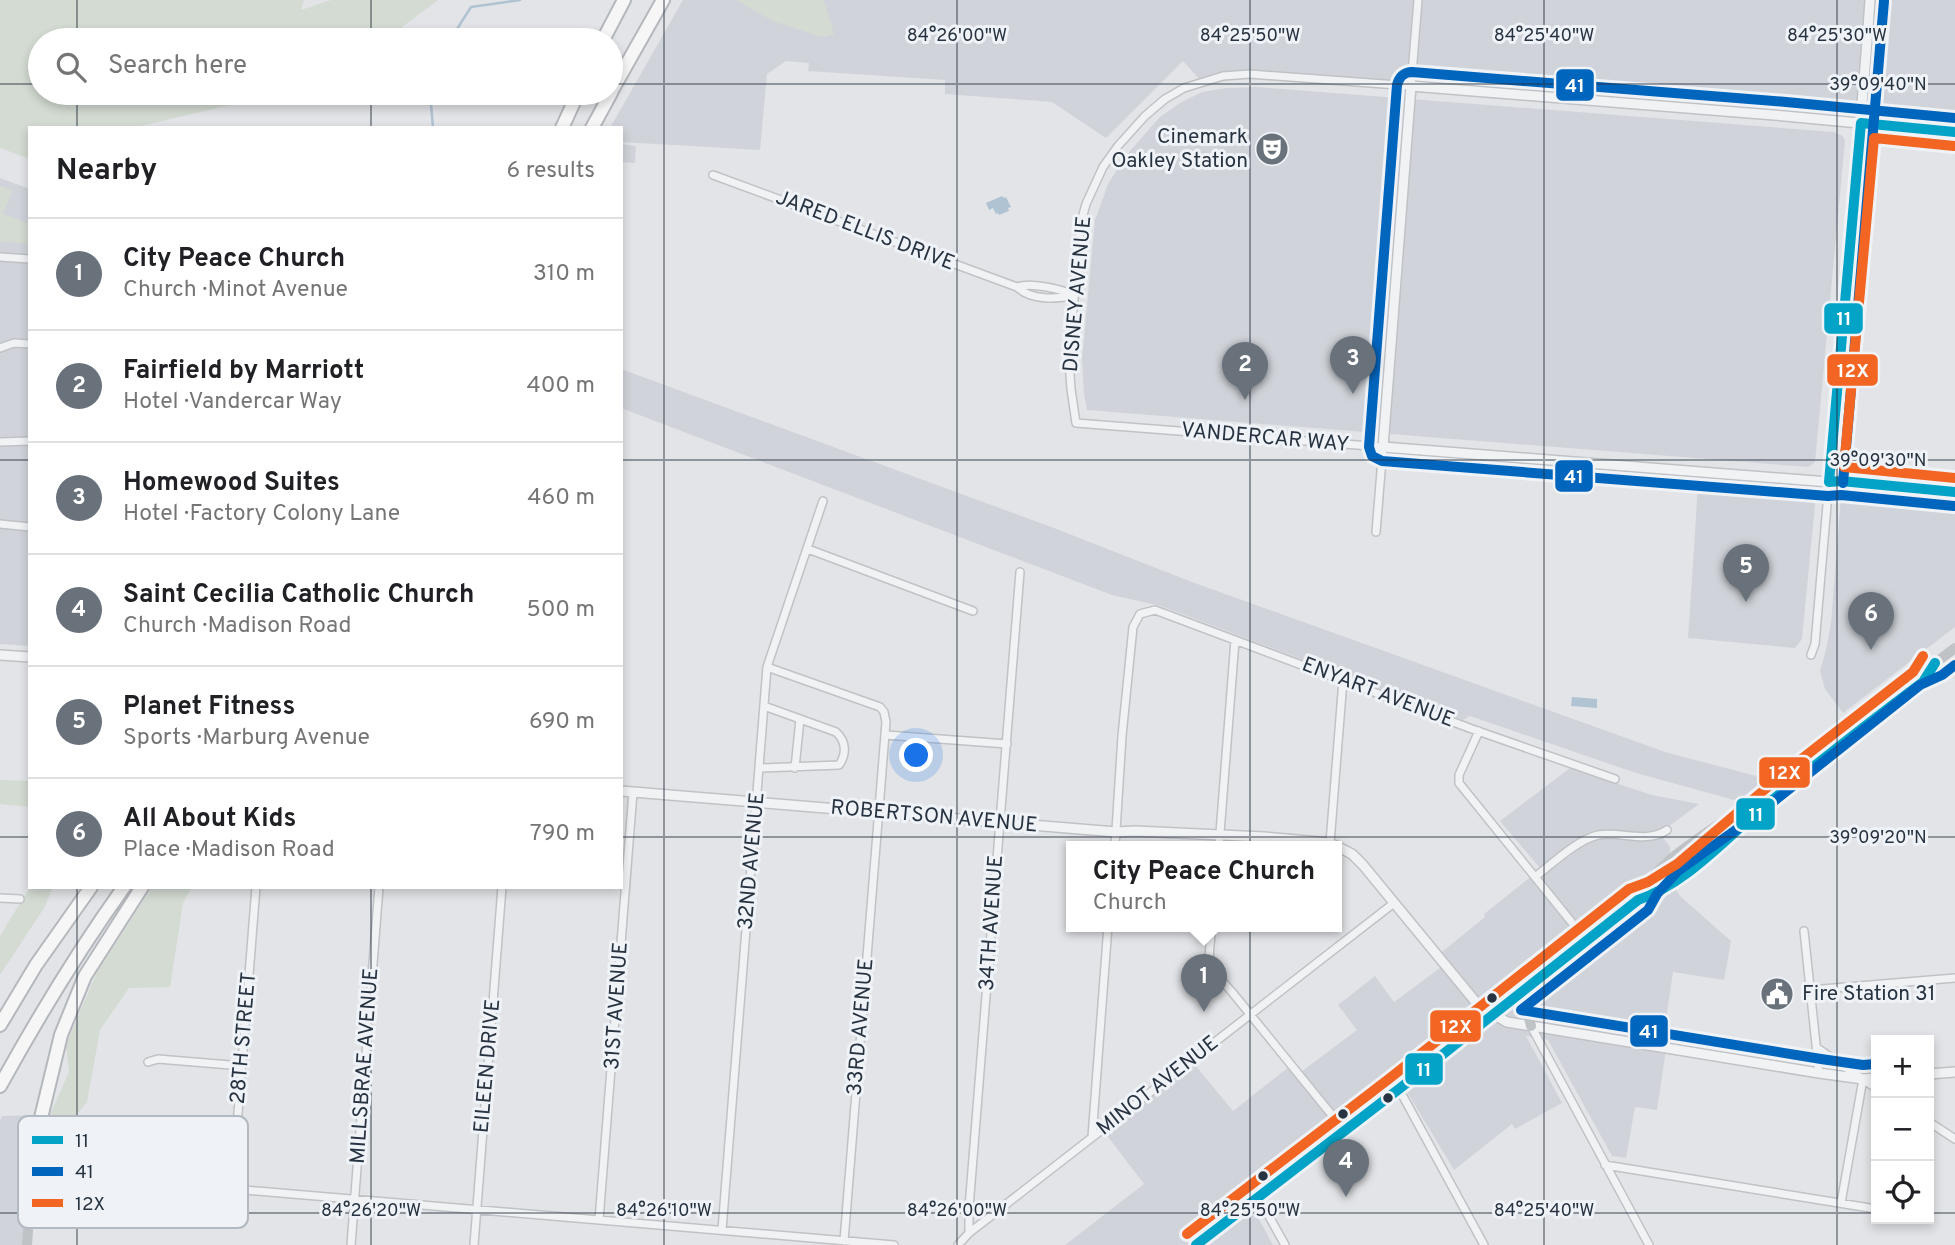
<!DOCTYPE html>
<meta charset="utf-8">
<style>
:root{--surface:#fff;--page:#f2f2f2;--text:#202124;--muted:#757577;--line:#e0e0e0;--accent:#69717b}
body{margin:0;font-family:Overpass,sans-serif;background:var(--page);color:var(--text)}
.controls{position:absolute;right:21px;bottom:21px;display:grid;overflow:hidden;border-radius:0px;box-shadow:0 4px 10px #0003}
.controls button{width:63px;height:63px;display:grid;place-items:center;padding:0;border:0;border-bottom:2px solid var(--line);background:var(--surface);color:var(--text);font:35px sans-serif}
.you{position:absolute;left:917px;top:756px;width:24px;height:24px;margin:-18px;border:5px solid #fff;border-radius:50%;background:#1a73e8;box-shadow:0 0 0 10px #1a73e833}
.badge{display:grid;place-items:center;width:46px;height:46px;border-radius:50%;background:var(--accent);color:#fff;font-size:23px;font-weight:700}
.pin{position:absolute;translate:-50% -58px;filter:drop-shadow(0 2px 4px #0008)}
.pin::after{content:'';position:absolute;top:37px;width:24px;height:21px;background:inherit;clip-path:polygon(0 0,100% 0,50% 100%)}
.popup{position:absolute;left:1066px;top:841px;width:276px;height:91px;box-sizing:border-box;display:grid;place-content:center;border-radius:0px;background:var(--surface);filter:drop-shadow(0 2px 5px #0005);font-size:23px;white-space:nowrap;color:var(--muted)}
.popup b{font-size:26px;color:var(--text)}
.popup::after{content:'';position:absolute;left:50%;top:100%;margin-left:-14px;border:14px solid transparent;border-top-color:var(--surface)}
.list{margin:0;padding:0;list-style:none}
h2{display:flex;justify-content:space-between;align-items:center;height:91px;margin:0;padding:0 28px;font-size:30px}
h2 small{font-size:23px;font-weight:400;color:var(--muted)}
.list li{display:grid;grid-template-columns:46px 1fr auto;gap:21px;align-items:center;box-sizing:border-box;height:112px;padding:0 28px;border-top:2px solid var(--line)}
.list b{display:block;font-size:26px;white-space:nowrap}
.list p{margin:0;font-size:23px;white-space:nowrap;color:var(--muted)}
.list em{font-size:23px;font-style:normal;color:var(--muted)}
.icon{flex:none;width:38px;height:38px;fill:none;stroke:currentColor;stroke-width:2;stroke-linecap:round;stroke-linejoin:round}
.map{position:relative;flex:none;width:1955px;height:1245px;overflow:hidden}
.search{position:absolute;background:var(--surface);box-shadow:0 4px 10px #0003;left:28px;top:28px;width:595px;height:77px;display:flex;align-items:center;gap:18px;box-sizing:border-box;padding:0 24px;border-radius:38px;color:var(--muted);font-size:26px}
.panel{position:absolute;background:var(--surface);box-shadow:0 4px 10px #0003;left:28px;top:126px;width:595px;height:763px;border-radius:0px}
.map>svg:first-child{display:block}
.built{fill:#d0d4da}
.green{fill:#d3dbd2}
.water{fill:#b0c3d3}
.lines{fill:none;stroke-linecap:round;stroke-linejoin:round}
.stream{stroke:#b0c3d3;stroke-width:2.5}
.minor-casing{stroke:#c0c2c5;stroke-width:10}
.tertiary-casing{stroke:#c0c2c5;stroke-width:12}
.motorway-casing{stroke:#b4b7bc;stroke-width:16}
.minor{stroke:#f1f2f4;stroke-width:7}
.tertiary{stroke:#f1f2f4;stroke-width:9}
.secondary{stroke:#c0c3c6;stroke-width:10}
.motorway{stroke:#f6f6f6;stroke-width:12}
.bus-1-casing{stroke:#eff3f7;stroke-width:16}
.bus-2-casing{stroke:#eff3f7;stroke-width:16}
.bus-3-casing{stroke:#eff3f7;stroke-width:16}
.bus-1{stroke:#02a3c7;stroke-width:10}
.bus-2{stroke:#0065bd;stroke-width:10}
.bus-3{stroke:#f26522;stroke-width:10}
.ticks{fill:none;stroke:#283341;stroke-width:2;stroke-opacity:0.45}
.bus-dot{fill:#283341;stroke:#eff3f7;stroke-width:2.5}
.labels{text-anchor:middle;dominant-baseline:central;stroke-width:6;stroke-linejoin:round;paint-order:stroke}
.poi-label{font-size:21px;fill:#283341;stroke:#eff3f7;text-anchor:end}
.street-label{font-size:21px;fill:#283341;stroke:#eff3f7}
.key{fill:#eff3f7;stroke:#b3b9c0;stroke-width:2}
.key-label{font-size:19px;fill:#283341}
.ticks-label{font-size:18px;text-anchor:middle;fill:#283341;stroke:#eff3f7;stroke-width:6;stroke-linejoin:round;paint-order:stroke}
.line-badge{stroke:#eff3f7;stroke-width:2.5}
.badge-label{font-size:19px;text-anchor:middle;font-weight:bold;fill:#fff}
</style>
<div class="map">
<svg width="1955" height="1245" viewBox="0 0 1955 1245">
<rect width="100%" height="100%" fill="#e2e4e7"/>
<path class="built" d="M683 0H1955V132L1250 74 1201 81 1183 61 1106 138 1052 102 945 94V80L808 71 809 63 786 61 767 74 760 150 621 142V128H610Z
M1257 87 1833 132 1843 136 1845 141 1815 462 1808 467 1087 410 1084 394 1082 359 1095 220 1108 184 1124 158 1144 135 1160 117 1180 103 1202 92 1227 88Z
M621 144 636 146 635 163 621 162Z
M0 178 30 189V646L0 644Z
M621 369 1054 528 1192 582 1665 752 1760 777 1757 786 1738 801 1636 773 1470 716 1463 720 1161 606 1112 595 621 408Z
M1698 486 1811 495 1815 505 1802 639 1795 648 1688 638Z
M1847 493 1955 502V627L1843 713 1825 689 1820 671 1826 650 1831 623 1841 496Z
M1570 768 1652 795 1699 804 1668 827 1654 833 1606 830 1586 835 1540 868 1500 821Z
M1662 836 1670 847 1672 883 1680 896 1731 941 1724 980 1673 972 1662 1047 1666 1049 1657 1110 1635 1107 1626 1158 1612 1156 1548 1040 1526 1036 1562 1103 1515 1129 1512 1124 1454 1170 1398 1077 1246 1195 1273 1245H1065L1144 1184 1102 1129 1191 1060 1233 1111 1290 1066 1297 1075 1357 1030 1338 1005 1375 976 1394 1002 1444 965 1437 956 1485 917 1484 914 1533 875 1535 877 1582 845 1596 839Z
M36 1115 27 1245H0V1121L2 1116Z"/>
<path class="green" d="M0 0H304L301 10 331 0H438L385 40H40V93H282L132 128H30V159L0 148Z
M736 0H824L834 34 822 37 775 22Z
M0 186 13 190 3 214 30 224V244L0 241Z
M0 780 30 781V807L0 804Z
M1724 827 1728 831C1705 856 1677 874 1649 892L1647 890C1670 866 1696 845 1724 827Z
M30 887H53L44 908 0 975V936Z
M152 887H192L183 903 170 987 129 988 100 1030 87 1102 74 1118 50 1115 69 1072 66 1045 96 974Z"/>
<path class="water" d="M1002 196 1004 198 1006 197 1011 207 1008 208 1009 211 999 215 998 213 996 214 993 208 989 210 986 203Z
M1572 697 1597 699V708L1571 706Z"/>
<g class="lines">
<path class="stream" d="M450 40 471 7 520 0
M433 128 431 104 434 93"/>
<defs>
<path id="minor" d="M713 175 1017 287C1031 301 1057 299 1075 295
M0 257 30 259
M1017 287C1031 282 1060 289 1074 295
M0 348 14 343 30 344
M0 442 30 441
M0 524 30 527
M1376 532 1383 447 1076 423 1071 389 1069 361 1080 226 1086 204 1103 167 1118 146 1145 116 1165 99 1184 88 1223 76 1250 74 1411 86 1418 0
M808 549 973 611
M1811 655 1815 644 1829 482
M767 667 880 707 884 712 886 722 844 1241
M764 706 800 719
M1479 731 1459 775V783L1586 940
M886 735 1007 744
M760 768 839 765C847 754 846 741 836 732L800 719 795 768
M1330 843 1343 680
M1115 846 1122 736 1133 627 1140 614 1155 610 1472 729 1615 779
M1219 846 1235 640
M1535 877C1552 864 1577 840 1598 835 1622 831 1646 844 1667 830
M0 898 20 899
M1212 926C1208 965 1205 962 1232 992L1344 1130
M1804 931 1819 1073
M1810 990 1955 978
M1531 1026 1649 1245
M1817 1048 1876 1088
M148 1062 158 1059 242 1066
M1399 1089 1484 1245
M1929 1122 1955 1139
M1092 1137 1108 926
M1605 1165 1876 1209
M32 1172 894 1245
M232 1188 256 887
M1257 1198 1265 1209 1285 1245
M1841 1203 1863 1079
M599 1220 633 792
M722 1230 767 667 823 501
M969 1233V1208L1020 572
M351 1245 379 887
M474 1245 502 887
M958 1245 969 1233 1394 903"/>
<path id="tertiary" d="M1955 132 1785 116 1411 86 1383 447 1829 482 1841 481 1955 492
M1829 482C1841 321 1859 161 1870 0
M0 655 30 657
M621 791 1116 832 1135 831 1264 837 1330 843 1352 854 1363 865 1479 1006 1507 1022 1819 1073 1863 1079 1876 1078
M1929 1074 1955 1072"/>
<path id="motorway" d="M603 40 624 0
M611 92 663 0
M562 128 578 93
M592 128 611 93
M0 1025 36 965 91 887
M0 1086C38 1017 78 951 124 887
M39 1126 61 1035 85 976 142 887"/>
</defs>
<use href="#minor" class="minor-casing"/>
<use href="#tertiary" class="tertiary-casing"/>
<use href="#motorway" class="motorway-casing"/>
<use href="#minor" class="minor"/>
<use href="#tertiary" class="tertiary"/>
<path class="secondary" d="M1638 900C1650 864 1715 829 1745 806 1801 762 1857 717 1913 673L1935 663 1955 648
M1525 989 1526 1006 1531 1026
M27 1245 32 1172 39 1126
M1196 1245 1399 1089 1638 900C1678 891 1726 838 1758 812 1812 767 1867 724 1923 682L1935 663"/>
<use href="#motorway" class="motorway"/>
<defs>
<path id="bus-1" d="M1955 132 1861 123 1829 482 1841 481 1955 492
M1196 1245 1399 1089 1638 900C1686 883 1720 844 1758 812 1812 767 1867 724 1923 682L1935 663"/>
<path id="bus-2" d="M1843 483 1884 1
M1954 506 1841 495 1828 496 1382 461 1372 456 1369 447 1397 85C1399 77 1404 72 1412 72L1786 102 1955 118
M1875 1064 1863 1065 1821 1059 1521 1010 1648 910 1657 894 1678 871 1754 817 1920 685 1942 675 1955 665"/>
<path id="bus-3" d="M1954 146 1874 138 1844 467 1955 478
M1187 1234 1390 1078 1629 889 1648 882 1677 864 1790 768 1913 672 1923 656"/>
</defs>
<use href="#bus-1" class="bus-1-casing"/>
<use href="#bus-2" class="bus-2-casing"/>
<use href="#bus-3" class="bus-3-casing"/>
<use href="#bus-1" class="bus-1"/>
<use href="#bus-2" class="bus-2"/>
<use href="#bus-3" class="bus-3"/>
</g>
<path class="ticks" d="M77 0V40M371 0V40M664 0V1245M957 0V1245M1250 0V1245M1544 0V1245M1837 0V1245M0 84H40M611 84H1955M77 93V128M371 93V128M0 460H30M621 460H1955M0 837H30M621 837H1955M77 887V1245M371 887V1245M0 1213H1876M1929 1213H1955"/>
<defs>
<symbol id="theatre-disc" viewBox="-11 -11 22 22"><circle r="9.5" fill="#69717b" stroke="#eff3f7"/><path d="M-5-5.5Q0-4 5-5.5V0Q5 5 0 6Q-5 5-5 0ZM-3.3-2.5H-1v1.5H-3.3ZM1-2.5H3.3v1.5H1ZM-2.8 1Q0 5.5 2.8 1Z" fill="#fff"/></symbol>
<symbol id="civic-disc" viewBox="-11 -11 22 22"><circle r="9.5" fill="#69717b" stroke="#eff3f7"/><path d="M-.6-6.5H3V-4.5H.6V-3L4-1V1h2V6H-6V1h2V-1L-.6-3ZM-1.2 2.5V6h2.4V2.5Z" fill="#fff"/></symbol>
</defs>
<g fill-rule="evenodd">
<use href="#theatre-disc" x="1253" y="130" width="38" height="38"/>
<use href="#civic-disc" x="1758" y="975" width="38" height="38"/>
</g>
<g class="bus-dot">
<circle cx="1492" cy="998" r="6"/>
<circle cx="1388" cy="1098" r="6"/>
<circle cx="1343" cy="1114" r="6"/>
<circle cx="1263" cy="1176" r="6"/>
</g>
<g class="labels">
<g class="poi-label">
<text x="1248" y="137">Cinemark<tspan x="1248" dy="24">Oakley Station</tspan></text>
<text x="1802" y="994" text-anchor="start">Fire Station 31</text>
</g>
<g class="street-label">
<text transform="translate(865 231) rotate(21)">JARED ELLIS DRIVE</text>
<text transform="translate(1078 294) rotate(-85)">DISNEY AVENUE</text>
<text transform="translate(1265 438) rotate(5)">VANDERCAR WAY</text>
<text transform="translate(1378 693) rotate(21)">ENYART AVENUE</text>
<text transform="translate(934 817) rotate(5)">ROBERTSON AVENUE</text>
<text transform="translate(752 861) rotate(-85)">32ND AVENUE</text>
<text transform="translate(992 923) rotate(-86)">34TH AVENUE</text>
<text transform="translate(617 1006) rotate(-86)">31ST AVENUE</text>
<text transform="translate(861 1027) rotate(-85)">33RD AVENUE</text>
<text transform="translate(244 1038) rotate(-85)">28TH STREET</text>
<text transform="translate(365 1066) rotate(-86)">MILLSBRAE AVENUE</text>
<text transform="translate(488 1066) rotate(-85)">EILEEN DRIVE</text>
<text transform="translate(1158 1086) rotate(-38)">MINOT AVENUE</text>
</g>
</g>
<rect x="18" y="1116" width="230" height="112" rx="10" class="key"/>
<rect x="32" y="1136" width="31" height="8" fill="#02a3c7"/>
<rect x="32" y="1167" width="31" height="9" fill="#0065bd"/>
<rect x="32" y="1199" width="31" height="8" fill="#f26522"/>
<g class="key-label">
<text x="75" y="1147">11</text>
<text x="75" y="1178">41</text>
<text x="75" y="1210">12X</text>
</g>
<g class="ticks-label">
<text x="957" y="41">84°26'00"W</text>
<text x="1250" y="41">84°25'50"W</text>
<text x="1544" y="41">84°25'40"W</text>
<text x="1837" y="41">84°25'30"W</text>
<text x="1878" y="90">39°09'40"N</text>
<text x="1878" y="466">39°09'30"N</text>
<text x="1878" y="843">39°09'20"N</text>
<text x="371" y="1216">84°26'20"W</text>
<text x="664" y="1216">84°26'10"W</text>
<text x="957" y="1216">84°26'00"W</text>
<text x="1250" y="1216">84°25'50"W</text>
<text x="1544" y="1216">84°25'40"W</text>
</g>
<g class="line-badge">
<rect x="1555" y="68" width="40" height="34" rx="7" fill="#0065bd"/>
<rect x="1823" y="302" width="41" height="33" rx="7" fill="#02a3c7"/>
<rect x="1826" y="353" width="53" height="34" rx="7" fill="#f26522"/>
<rect x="1554" y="459" width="40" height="34" rx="7" fill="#0065bd"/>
<rect x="1758" y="756" width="53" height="33" rx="7" fill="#f26522"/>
<rect x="1735" y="797" width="41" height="34" rx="7" fill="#02a3c7"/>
<rect x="1429" y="1009" width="53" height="34" rx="7" fill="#f26522"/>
<rect x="1629" y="1014" width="40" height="34" rx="7" fill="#0065bd"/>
<rect x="1404" y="1052" width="40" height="34" rx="7" fill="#02a3c7"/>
</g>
<g class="badge-label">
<text x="1575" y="92">41</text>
<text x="1844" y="325">11</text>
<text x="1853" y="377">12X</text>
<text x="1574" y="483">41</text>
<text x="1785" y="779">12X</text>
<text x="1756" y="821">11</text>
<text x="1456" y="1033">12X</text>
<text x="1649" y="1038">41</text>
<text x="1424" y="1076">11</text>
</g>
</svg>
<div class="controls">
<button>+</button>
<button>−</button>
<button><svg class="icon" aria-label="locate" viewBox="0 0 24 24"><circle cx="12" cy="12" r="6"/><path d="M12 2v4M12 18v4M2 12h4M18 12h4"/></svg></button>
</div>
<div class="you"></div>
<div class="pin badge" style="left:1204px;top:1012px">1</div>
<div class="popup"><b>City Peace Church</b>Church</div>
<div class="pin badge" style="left:1245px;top:400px">2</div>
<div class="pin badge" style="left:1353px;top:394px">3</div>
<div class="pin badge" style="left:1346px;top:1197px">4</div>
<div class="pin badge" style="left:1746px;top:602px">5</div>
<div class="pin badge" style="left:1871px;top:650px">6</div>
<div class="search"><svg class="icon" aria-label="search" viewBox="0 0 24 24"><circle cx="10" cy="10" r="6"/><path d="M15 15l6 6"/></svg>Search here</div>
<section class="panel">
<h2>Nearby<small>6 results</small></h2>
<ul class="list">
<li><span class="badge">1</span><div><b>City Peace Church</b><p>Church · Minot Avenue</p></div><em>310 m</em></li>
<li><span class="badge">2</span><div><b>Fairfield by Marriott</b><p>Hotel · Vandercar Way</p></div><em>400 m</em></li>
<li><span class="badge">3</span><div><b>Homewood Suites</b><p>Hotel · Factory Colony Lane</p></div><em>460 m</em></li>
<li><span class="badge">4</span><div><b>Saint Cecilia Catholic Church</b><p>Church · Madison Road</p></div><em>500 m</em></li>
<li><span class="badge">5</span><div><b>Planet Fitness</b><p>Sports · Marburg Avenue</p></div><em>690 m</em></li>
<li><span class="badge">6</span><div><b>All About Kids</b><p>Place · Madison Road</p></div><em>790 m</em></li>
</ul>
</section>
</div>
